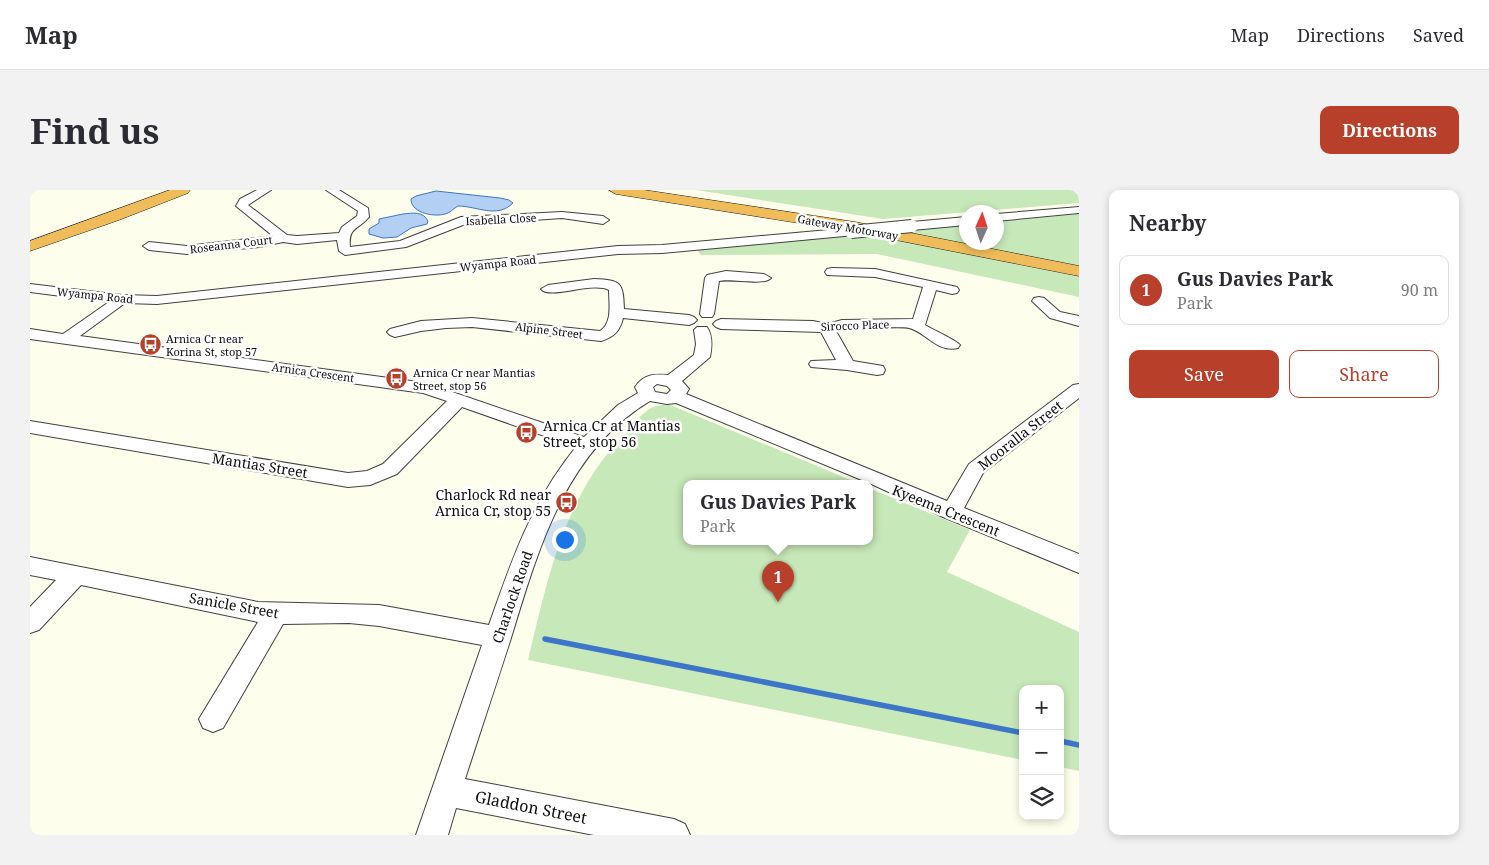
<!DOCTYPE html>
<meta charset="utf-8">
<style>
:root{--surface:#fff;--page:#f2f2f3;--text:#2b2b33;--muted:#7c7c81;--line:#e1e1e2;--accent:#b83f29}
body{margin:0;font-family:"Noto Serif",serif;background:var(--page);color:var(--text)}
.controls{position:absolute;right:15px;bottom:15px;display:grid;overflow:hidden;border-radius:10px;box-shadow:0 2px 8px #0003}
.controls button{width:45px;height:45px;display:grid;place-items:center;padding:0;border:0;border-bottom:1px solid var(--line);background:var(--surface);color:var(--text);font:25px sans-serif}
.compass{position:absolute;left:929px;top:15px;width:45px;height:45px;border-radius:50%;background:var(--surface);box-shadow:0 2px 8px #0003;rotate:3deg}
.you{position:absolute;left:534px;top:349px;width:18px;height:18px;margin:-12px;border:4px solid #fff;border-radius:50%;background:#1a73e8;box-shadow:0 0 0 8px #1a73e833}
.badge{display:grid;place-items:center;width:32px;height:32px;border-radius:50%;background:var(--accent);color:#fff;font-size:16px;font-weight:700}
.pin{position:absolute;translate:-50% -41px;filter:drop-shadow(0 1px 2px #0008)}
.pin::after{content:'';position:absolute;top:26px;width:18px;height:15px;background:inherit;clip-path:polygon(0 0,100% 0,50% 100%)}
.popup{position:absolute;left:653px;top:290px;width:190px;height:65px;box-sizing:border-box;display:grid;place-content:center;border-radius:10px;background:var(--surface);filter:drop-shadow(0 1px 4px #0005);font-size:16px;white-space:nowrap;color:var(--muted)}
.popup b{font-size:19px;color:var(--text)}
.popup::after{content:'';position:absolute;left:50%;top:100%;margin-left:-10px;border:10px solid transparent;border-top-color:var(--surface)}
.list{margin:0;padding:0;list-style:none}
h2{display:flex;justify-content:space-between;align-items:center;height:65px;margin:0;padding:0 20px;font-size:21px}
h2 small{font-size:16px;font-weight:400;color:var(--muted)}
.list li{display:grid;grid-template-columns:32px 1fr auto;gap:15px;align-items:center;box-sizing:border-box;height:70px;margin:0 10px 10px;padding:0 10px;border:1px solid var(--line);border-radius:10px}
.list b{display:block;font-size:19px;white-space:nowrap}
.list p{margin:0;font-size:16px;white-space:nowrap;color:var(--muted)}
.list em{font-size:16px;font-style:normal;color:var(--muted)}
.actions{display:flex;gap:10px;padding:15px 20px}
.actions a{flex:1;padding:11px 0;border:1px solid var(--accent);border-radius:10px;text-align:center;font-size:18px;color:var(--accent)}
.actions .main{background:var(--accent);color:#fff}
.icon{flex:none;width:28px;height:28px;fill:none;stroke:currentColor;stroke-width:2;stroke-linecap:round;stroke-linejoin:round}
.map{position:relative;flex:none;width:1049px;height:645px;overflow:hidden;border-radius:10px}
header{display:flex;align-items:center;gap:30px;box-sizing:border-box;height:70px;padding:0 25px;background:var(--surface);border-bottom:1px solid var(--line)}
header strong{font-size:24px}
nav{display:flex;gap:28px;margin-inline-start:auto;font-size:18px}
.intro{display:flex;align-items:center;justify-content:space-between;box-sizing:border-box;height:120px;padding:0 30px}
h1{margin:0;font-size:35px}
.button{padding:12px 22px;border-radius:10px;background:var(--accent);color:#fff;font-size:18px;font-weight:700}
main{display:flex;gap:30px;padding:0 30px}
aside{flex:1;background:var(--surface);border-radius:10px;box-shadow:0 2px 8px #0003}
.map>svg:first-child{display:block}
.green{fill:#c7e8b8}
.water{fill:#b3cff4;stroke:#3d75c9}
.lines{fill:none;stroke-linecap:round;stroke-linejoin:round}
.stream{stroke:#3d75c9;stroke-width:5.5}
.minor-casing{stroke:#404040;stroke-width:2}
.highway-casing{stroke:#1e1e1e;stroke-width:1}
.minor{fill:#fff;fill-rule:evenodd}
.highway{fill:#f0bc5a;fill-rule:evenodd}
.minor-bridge-casing{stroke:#404040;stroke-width:14;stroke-linecap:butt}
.minor-bridge{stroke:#fff;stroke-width:12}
.labels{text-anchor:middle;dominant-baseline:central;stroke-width:5;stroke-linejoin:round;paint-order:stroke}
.far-street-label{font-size:11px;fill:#0d0d0d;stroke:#fff}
.far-poi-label{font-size:11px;fill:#0d0d0d;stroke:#fff;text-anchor:start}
.poi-label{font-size:14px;fill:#0d0d0d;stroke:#fff;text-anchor:start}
.street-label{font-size:14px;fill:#0d0d0d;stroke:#fff}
.near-street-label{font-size:16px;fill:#0d0d0d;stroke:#fff}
</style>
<header>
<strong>Map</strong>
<nav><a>Map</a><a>Directions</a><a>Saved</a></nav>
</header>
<div class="intro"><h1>Find us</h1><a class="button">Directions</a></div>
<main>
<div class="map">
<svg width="1049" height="645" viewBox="0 0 1049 645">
<rect width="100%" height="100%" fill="#fefeed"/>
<path class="green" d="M666 0H1049V13L853 29Z
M1047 24H1049V107L847 64 671 65 667 60 936 35V52H966L967 32Z
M638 214 828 293H657V351H839V298L940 340 917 382 1049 442V581L1030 577V499H993V570L498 470C518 389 533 308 593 246 601 237 612 222 623 217 628 215 633 215 638 214Z"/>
<path class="water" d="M406 1 470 8 479 10 483 13C467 29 447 16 428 16 424 18 422 21 418 23 407 28 381 24 381 9L386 6Z
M373 24C383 23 393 21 398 31L397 34 381 38 367 47 353 48 339 44V39L349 33V29Z"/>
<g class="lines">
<path class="stream" d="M515 449 993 543
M1030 551 1049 555"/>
<defs>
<path id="minor" d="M227 0H241L218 15 257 45 267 46 309 43 312 37 327 26 328 21 296 0H309L338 18 339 27C328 40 318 37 320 57L370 51 431 27 532 22 573 26 579 30 573 34 532 28 433 35 376 57 315 65 309 61 307 50 267 54 253 52 229 57 157 64 119 60 113 56 119 52 157 56 243 46 206 16 210 9Z
M1049 17V23L966 31V24Z
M936 27V35L882 40 876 36 882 32Z
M821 38 825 39 827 42 825 45 632 63 588 64 127 114 95 113 50 146 396 193 554 247 588 215 608 203 605 197C614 184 624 184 638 185L664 165 666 154 664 140 667 137H677C683 146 682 157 680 167L652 191 659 199 656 204 917 311 939 274 1043 195 1049 194V208L953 283 934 318 1049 364V383L913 327 839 293 646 213 637 214 620 211C535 262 508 360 481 448 466 495 450 542 435 589L644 629 655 634 660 645H564L426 618 418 645H386L452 455 349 436 319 433 253 434 193 538 183 542 173 538 169 529 228 432 51 395 9 440 0 443V417L26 390 0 385V367L228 412 349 415 459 435C482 369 501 313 546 257L432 217 367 284 340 295 318 297 0 243V231L318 283 337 281 353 274 417 211 393 203 0 149V139L33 144 79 112 0 102V94L92 105 127 106 588 56 632 55ZM627 194 637 196 641 200 637 204 625 202 623 197Z
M802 78 845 79 927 97 929 100 927 103 922 104 906 100 895 135C903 140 926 150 930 155L928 158C907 163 896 142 879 138 871 136 815 139 806 141L823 171 853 176 855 180 853 184 847 185 817 180 781 177 779 174 781 171 806 170 791 142 691 139 686 137 683 134 686 131 691 129 783 131 797 134 812 130 883 129 893 97 845 87 797 85 795 82 797 79Z
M696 81 734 84 741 88C734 96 701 88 689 91L684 124 682 127H672L670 124 675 88 677 85Z
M564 89C592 90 593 93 594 119L659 125 664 127 667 130 664 133 659 135 593 128C590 141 584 147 571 151L442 137 416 138 391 141 365 147 360 145 357 142 360 139 391 131 442 128 570 141C583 133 579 113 579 100 562 91 520 110 511 99L518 95Z
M1009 107 1014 108 1030 122 1049 126V136L1020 128 1002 111 1004 108Z"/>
<path id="highway" d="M140 0H160L158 3 89 30 0 61V51Z
M579 0H614L825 32 1049 76V86L825 42 586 4Z"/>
</defs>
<use href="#minor" class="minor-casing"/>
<use href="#highway" class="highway-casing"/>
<use href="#minor" class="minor"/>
<use href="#highway" class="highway"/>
<defs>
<path id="minor-bridge" d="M821 42 882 36"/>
</defs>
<use href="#minor-bridge" class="minor-bridge-casing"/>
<use href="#minor-bridge" class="minor-bridge"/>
</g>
<defs>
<symbol id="bus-disc" viewBox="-11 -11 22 22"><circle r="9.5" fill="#b83f29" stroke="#fff"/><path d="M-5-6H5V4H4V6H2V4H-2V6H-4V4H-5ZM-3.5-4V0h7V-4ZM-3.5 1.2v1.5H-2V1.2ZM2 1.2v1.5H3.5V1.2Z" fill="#fff"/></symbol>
</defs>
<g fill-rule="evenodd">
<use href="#bus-disc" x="108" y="142" width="25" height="25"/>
<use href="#bus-disc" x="354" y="176" width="25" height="25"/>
<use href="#bus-disc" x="484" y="230" width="25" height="25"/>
<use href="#bus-disc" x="524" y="300" width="25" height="25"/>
</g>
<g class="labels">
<g class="far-street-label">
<text transform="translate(471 29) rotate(-3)">Isabella Close</text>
<text transform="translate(818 37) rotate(10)">Gateway Motorway</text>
<text transform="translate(201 54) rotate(-7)">Roseanna Court</text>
<text transform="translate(468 73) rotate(-6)">Wyampa Road</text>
<text transform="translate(65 105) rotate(6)">Wyampa Road</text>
<text transform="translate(825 135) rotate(-2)">Sirocco Place</text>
<text transform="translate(519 140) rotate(7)">Alpine Street</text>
<text transform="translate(283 182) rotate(8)">Arnica Crescent</text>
</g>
<g class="far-poi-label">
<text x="136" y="148">Arnica Cr near<tspan x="136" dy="13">Korina St, stop 57</tspan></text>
<text x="383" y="182">Arnica Cr near Mantias<tspan x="383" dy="13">Street, stop 56</tspan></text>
</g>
<g class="poi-label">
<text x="513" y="235">Arnica Cr at Mantias<tspan x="513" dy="16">Street, stop 56</tspan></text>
<text x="521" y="304" text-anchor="end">Charlock Rd near<tspan x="521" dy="16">Arnica Cr, stop 55</tspan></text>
</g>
<g class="street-label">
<text transform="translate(990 245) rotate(-38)">Mooralla Street</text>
<text transform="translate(230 275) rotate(9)">Mantias Street</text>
<text transform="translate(916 320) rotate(22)">Kyeema Crescent</text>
<text transform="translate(482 407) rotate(-71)">Charlock Road</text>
<text transform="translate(204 415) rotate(10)">Sanicle Street</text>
</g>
<g class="near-street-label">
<text transform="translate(501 617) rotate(11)">Gladdon Street</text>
</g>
</g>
</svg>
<div class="controls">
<button>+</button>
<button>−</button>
<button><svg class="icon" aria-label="layers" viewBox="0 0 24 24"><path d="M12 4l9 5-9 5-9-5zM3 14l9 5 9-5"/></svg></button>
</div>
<svg class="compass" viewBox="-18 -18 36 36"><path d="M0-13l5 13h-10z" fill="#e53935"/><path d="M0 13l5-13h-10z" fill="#7c7c81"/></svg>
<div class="you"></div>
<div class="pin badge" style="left:748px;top:412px">1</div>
<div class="popup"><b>Gus Davies Park</b>Park</div>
</div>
<aside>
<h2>Nearby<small></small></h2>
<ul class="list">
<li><span class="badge">1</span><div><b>Gus Davies Park</b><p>Park</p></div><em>90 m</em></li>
</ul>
<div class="actions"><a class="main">Save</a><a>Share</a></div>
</aside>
</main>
